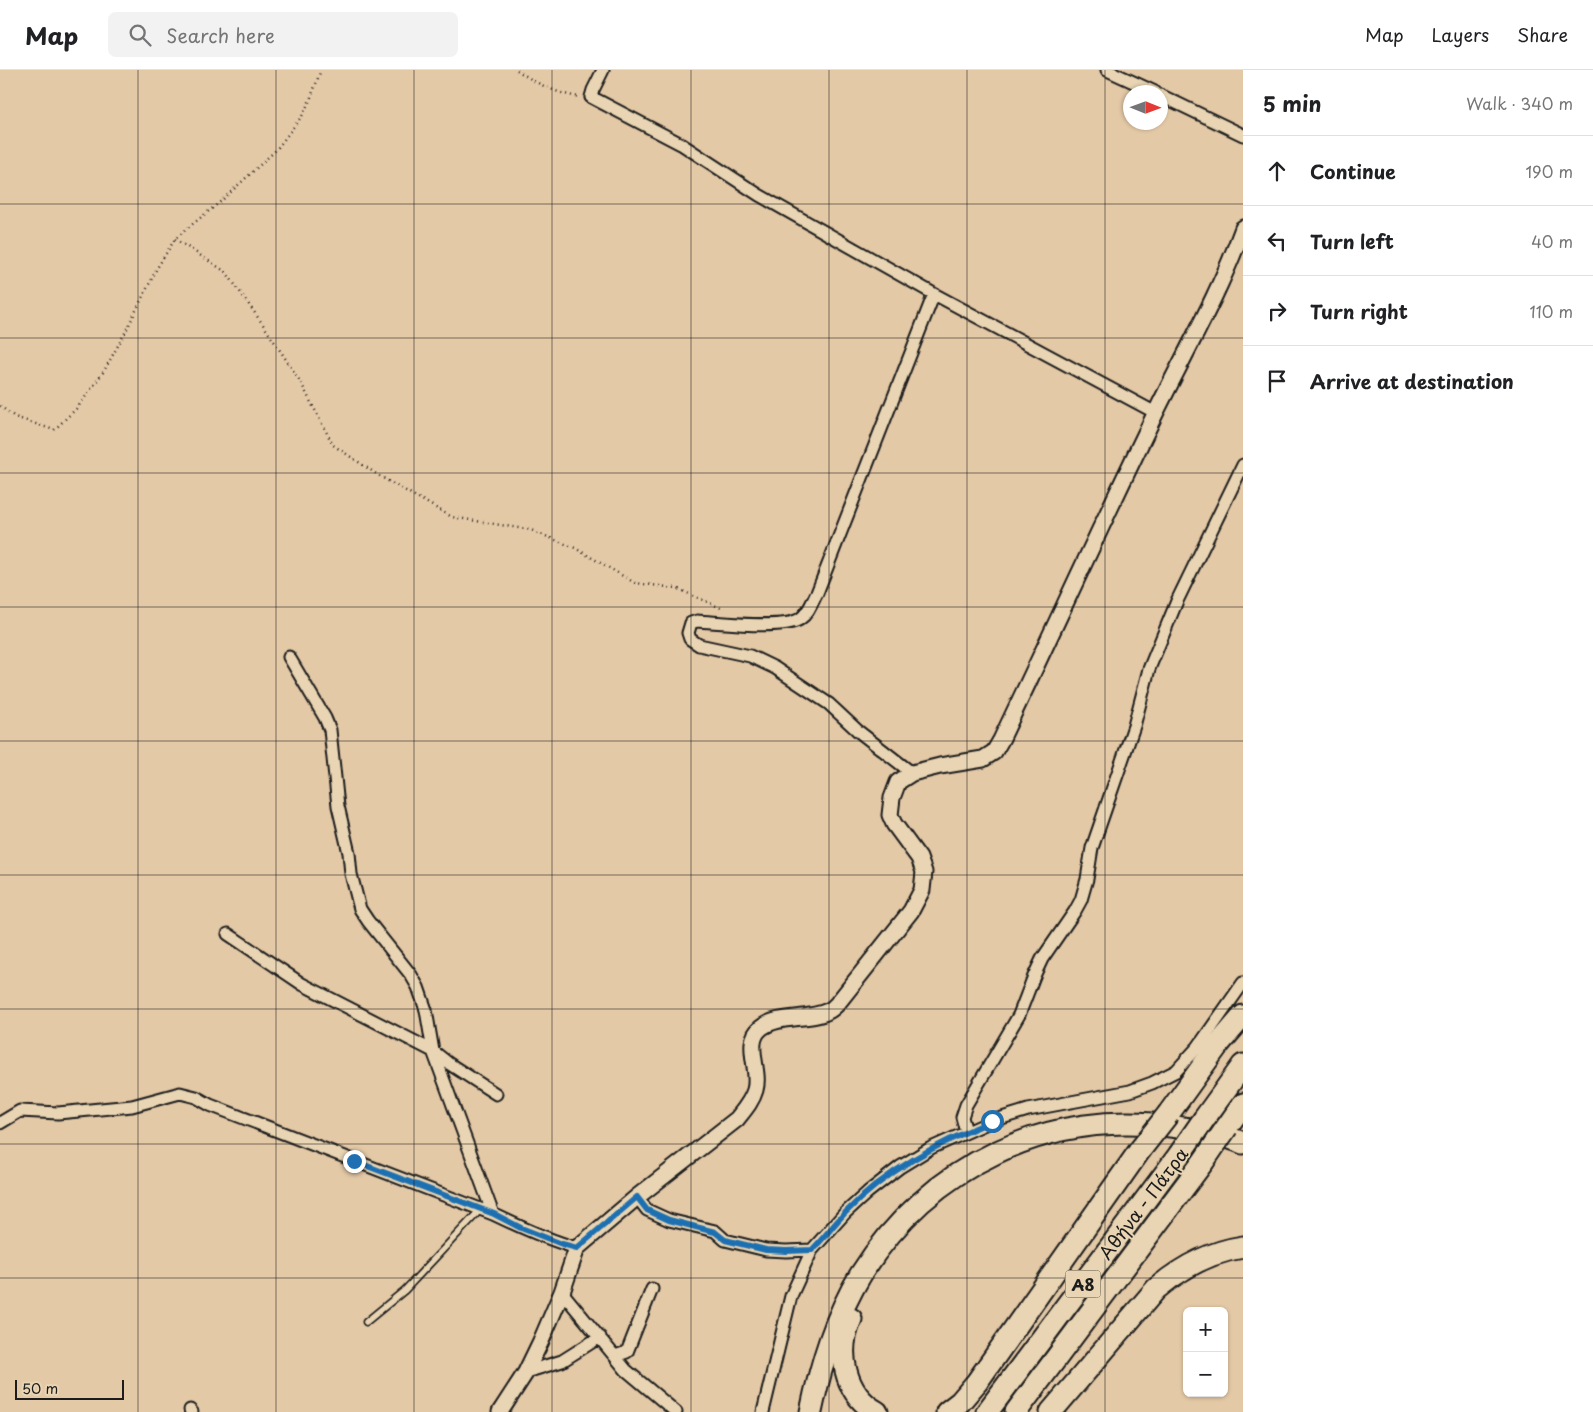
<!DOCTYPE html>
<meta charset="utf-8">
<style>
:root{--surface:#fff;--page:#f2f2f2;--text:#202124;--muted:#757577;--line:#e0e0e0}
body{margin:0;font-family:"Playpen Sans",sans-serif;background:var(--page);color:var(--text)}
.controls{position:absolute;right:15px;bottom:15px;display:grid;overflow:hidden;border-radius:8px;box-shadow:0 1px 4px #0004}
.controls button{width:45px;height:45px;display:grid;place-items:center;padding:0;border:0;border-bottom:1px solid var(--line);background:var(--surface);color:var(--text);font:25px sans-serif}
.compass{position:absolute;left:1123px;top:15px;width:45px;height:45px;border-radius:50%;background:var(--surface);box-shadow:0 1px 4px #0004;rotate:91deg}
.scale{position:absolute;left:15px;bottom:12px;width:109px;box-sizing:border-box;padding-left:5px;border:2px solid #1c1c1c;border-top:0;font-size:14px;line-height:18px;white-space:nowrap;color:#1c1c1c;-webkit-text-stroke:4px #e9d5b3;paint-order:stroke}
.stop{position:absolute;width:15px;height:15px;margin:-11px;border:4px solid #1f6fb2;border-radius:50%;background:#fff}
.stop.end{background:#1f6fb2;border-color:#fff;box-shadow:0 1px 5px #0008}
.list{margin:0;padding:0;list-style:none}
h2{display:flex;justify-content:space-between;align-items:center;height:65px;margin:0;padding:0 20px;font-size:21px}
h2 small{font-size:16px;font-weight:400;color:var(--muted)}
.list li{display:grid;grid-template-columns:32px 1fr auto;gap:15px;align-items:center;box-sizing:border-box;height:70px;padding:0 20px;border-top:1px solid var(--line)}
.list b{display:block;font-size:19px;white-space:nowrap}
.list em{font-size:16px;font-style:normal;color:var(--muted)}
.icon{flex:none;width:28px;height:28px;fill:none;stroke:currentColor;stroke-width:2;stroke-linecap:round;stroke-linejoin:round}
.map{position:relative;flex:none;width:1243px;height:1342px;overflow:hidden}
header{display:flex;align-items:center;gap:30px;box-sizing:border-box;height:70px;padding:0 25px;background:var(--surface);border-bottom:1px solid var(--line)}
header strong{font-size:24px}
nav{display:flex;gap:28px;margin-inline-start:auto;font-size:18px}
.search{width:350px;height:45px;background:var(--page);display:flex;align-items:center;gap:12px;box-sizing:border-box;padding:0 18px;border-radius:8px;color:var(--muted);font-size:19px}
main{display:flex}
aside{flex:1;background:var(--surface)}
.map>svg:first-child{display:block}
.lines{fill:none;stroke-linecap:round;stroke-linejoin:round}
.service-casing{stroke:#1c1c1c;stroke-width:9}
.minor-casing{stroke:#1c1c1c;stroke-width:15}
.tertiary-casing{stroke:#1c1c1c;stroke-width:19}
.motorway-casing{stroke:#1c1c1c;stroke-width:25}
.path{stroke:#1c1c1c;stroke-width:2.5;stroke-dasharray:1 4;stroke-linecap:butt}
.service{stroke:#e9d5b3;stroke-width:5.5}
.minor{stroke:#e9d5b3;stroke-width:11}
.tertiary{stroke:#e9d5b3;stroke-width:15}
.motorway{stroke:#e9d5b3;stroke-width:21}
.motorway-bridge-casing{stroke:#1c1c1c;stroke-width:25;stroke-linecap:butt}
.motorway-bridge{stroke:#e9d5b3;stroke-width:21}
.route{stroke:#1f6fb2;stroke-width:6}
.grid{fill:none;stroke:#1c1c1c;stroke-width:1;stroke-opacity:0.55}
.labels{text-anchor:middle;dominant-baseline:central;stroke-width:4;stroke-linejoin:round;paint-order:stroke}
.shield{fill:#e9d5b3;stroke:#5a5449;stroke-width:1}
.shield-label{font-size:16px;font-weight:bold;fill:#1c1c1c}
.street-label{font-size:18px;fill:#1c1c1c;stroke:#e9d5b3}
</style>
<header>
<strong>Map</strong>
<div class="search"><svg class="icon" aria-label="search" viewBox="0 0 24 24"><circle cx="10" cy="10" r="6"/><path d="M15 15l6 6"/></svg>Search here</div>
<nav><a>Map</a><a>Layers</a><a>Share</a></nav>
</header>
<main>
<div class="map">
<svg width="1243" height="1342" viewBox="0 0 1243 1342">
<rect width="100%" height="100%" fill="#e4c9a7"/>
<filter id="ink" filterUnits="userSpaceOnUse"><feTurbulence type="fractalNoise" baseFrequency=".02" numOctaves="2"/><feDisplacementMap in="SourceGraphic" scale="10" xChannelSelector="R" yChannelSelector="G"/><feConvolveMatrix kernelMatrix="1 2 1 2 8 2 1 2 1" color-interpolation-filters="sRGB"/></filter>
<g filter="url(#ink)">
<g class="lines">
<defs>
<path id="service" d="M366 1252 405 1220 481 1139"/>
<path id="minor" d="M603 0 593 20 591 27 681 74 759 125 934 224 1156 343
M1107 0 1155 22
M1160 25 1243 65
M289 587 325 648 330 660 338 736 349 783 351 804 360 839 368 851 411 905 418 917 426 940 433 981 493 1144
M912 703 858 661 829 634 775 598 750 586 699 575 690 569 688 563 691 553 697 551C719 552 784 560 800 549 809 543 812 532 817 523L934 224
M228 864 302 914 433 981 448 993 496 1024
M0 1053 20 1041 58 1043 132 1036 180 1023 196 1027 210 1035 493 1144C520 1157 548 1170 577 1178
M966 1062 962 1047 966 1035 1019 945 1034 906 1042 889 1075 841 1081 830 1087 809 1092 778 1134 656 1149 599 1177 531 1243 395
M637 1127 647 1140 669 1150 715 1161 725 1170 766 1180 786 1181 812 1180
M562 1222 626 1300 676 1342
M615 1286 627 1282 652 1219
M526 1302 562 1291 600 1267
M190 1340 192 1342
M763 1342 791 1226 812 1180 845 1143 868 1122 900 1097 931 1078 992 1051 1028 1040 1130 1021 1152 1013 1176 1001 1198 977 1243 913"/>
<path id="tertiary" d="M500 1342 526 1302 541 1271 562 1222 577 1178 637 1127 737 1049C744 1040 752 1031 755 1020 761 1000 743 972 761 958 778 944 809 951 828 941 831 940 834 937 837 934L911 841 922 820 924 802 919 788 894 754 890 745 892 728 898 712 912 703 940 696 983 689 994 682 1001 670C1053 561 1103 451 1156 342 1186 281 1220 222 1243 158"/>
<path id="motorway" d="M1169 1043 1218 975 1243 946
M1204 1049 1243 995
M1227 1057 1243 1034
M851 1249C836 1281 844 1324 877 1342
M811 1342C821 1293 835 1247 861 1204 929 1095 1050 1037 1177 1057 1199 1060 1222 1064 1243 1073
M947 1342 960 1332 977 1312 1140 1080
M987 1342 1179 1085
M1016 1342 1203 1092
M1051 1342 1156 1219C1182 1197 1209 1182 1243 1177"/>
</defs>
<use href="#service" class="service-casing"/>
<use href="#minor" class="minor-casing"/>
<use href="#tertiary" class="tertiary-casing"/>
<use href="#motorway" class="motorway-casing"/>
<path class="path" d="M517 0C535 13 557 24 580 27
M175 169 226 202 264 256 300 311 333 375 381 407 452 447 531 460 575 478 635 513 676 518 723 539
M0 336 15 347 54 360 78 337 104 301 126 261 157 198 175 169 189 157 219 133 276 80 302 46 310 30 321 0"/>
<use href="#service" class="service"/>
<use href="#minor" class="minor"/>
<use href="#tertiary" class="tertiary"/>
<use href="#motorway" class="motorway"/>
<defs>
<path id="motorway-bridge" d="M1140 1080 1169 1043
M1179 1085 1204 1049
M1203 1092 1227 1057"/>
</defs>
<use href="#motorway-bridge" class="motorway-bridge-casing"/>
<use href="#motorway-bridge" class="motorway-bridge"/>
</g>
</g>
<g class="lines" filter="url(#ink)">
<path class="route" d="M354 1091 494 1144 521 1158 562 1174 577 1178 637 1127 647 1140 669 1150 715 1162 725 1170 766 1180 786 1181 812 1180C824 1168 834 1154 846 1142 887 1100 938 1073 992 1051"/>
</g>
<path class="grid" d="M138 0V1342M276 0V1342M414 0V1342M552 0V1342M691 0V1342M829 0V1342M967 0V1342M1105 0V1342M0 134H1243M0 268H1243M0 403H1243M0 537H1243M0 671H1243M0 805H1243M0 939H1243M0 1074H1243M0 1208H1243"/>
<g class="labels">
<rect class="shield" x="1065.5" y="1200.5" width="35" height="27" rx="4"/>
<g class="shield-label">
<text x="1083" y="1214">Α8</text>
</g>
<g class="street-label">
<text transform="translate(1143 1133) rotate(-53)">Αθήνα - Πάτρα</text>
</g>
</g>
</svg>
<div class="controls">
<button>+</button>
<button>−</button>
</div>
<svg class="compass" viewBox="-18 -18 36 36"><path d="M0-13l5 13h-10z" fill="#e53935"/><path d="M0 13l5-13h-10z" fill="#757577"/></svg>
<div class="scale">50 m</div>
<div class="stop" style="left:992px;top:1051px"></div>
<div class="stop end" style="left:354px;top:1091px"></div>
</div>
<aside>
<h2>5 min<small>Walk · 340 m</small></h2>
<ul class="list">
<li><svg class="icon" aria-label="ahead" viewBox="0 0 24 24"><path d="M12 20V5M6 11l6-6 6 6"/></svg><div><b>Continue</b></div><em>190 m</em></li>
<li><svg class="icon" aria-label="left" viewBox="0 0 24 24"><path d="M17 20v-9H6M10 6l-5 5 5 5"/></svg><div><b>Turn left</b></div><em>40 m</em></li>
<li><svg class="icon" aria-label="right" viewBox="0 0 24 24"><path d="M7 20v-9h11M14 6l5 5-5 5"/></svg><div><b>Turn right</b></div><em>110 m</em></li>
<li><svg class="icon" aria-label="arrive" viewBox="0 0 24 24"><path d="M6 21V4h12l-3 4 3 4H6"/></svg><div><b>Arrive at destination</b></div></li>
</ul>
</aside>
</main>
